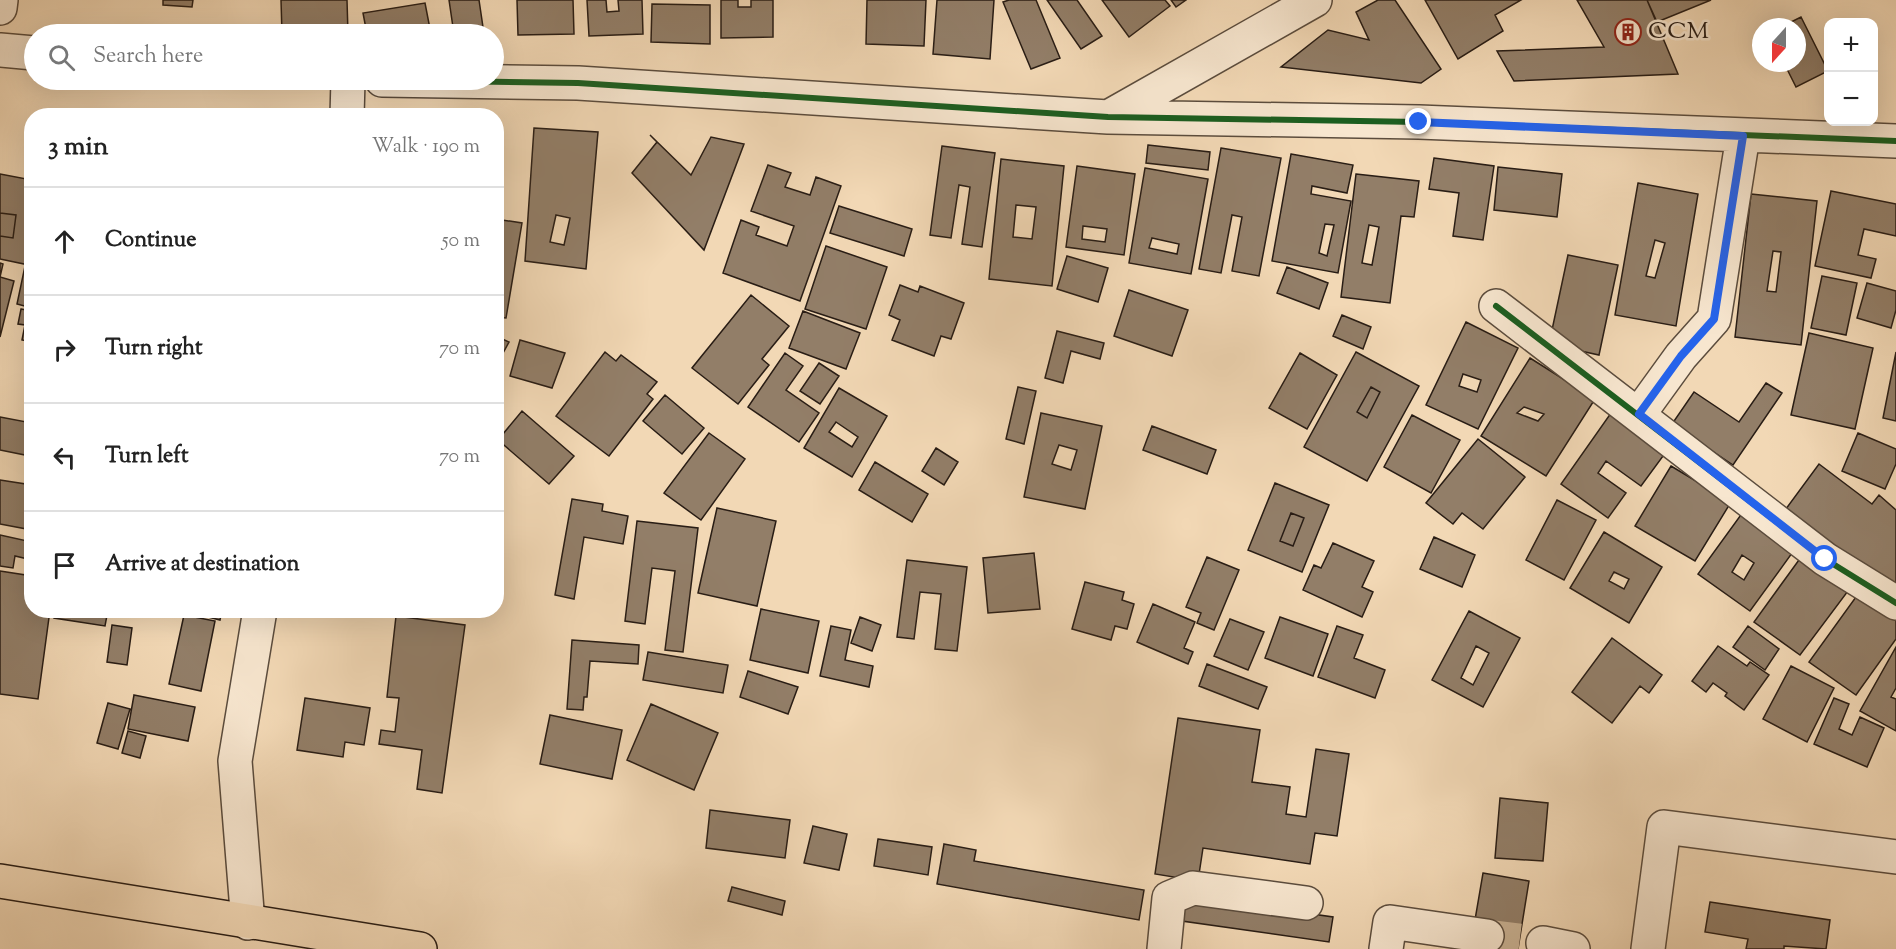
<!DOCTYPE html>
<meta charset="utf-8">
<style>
:root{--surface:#fff;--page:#f6f6f6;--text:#222;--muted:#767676;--line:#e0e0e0}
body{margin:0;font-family:"Sorts Mill Goudy",serif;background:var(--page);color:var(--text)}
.controls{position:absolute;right:18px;top:18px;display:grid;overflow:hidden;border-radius:12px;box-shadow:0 6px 24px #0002}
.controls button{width:54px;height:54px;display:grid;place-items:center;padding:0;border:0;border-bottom:2px solid var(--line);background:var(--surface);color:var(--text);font:30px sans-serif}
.compass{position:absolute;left:1752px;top:18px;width:54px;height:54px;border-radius:50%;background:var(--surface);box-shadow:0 6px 24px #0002;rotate:201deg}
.stop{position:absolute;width:18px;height:18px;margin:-14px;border:4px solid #2563eb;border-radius:50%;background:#fff}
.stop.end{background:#2563eb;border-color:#fff;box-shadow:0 2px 6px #0008}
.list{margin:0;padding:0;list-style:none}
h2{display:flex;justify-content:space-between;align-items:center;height:78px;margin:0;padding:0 24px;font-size:26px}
h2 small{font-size:20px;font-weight:400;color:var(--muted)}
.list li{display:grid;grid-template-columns:39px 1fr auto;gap:18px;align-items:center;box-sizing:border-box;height:108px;padding:0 24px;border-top:2px solid var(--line)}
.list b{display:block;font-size:22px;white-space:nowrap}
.list em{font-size:20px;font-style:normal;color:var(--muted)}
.icon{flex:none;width:33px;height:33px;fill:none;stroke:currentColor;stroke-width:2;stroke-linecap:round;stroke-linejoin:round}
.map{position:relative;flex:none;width:1896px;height:949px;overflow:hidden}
.search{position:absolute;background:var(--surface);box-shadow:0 6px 24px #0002;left:24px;top:24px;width:480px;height:66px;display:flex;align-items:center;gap:15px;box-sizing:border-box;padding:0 21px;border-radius:33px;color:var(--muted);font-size:22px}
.panel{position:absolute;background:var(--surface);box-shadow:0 6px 24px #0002;left:24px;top:108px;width:480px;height:510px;border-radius:24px}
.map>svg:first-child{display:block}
.building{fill:#927e68;stroke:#291d15;stroke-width:1.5;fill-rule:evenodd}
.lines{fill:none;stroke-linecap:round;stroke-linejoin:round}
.minor-tunnel{stroke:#cab395;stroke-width:33;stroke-dasharray:33 16;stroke-linecap:butt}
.minor-casing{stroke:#5b4c3d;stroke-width:36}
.highway-casing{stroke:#291d15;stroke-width:36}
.minor{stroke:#f7e6cf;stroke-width:33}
.highway{stroke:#f2d8b5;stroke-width:33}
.cycleway-casing{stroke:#f7e6cf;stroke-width:10}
.cycleway{stroke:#1b5e20;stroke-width:6}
.route{stroke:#2563eb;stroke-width:8}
.labels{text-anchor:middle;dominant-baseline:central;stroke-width:5;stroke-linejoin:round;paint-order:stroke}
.poi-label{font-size:24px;fill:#291d15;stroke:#f7e6cf;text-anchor:start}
</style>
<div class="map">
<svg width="1896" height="949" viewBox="0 0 1896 949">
<rect width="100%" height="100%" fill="#f2d8b5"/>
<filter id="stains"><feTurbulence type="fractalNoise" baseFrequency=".00333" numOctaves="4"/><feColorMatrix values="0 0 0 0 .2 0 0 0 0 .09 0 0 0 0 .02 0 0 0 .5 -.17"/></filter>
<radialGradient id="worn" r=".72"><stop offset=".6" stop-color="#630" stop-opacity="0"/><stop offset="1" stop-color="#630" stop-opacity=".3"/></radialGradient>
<path class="building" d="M163 0H193L192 7 163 5Z
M281 0H347L348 34H282Z
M449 0H479L484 34H454Z
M517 0H573L574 34 518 35Z
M587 0H606L607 12 619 11 618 0H642L643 34 589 36Z
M721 0H738V7H751V0H773V37L721 38Z
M867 0H926L924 46 866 44Z
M937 0H994L990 59 933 54Z
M1009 0H1036L1060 58 1031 69 1003 2Z
M1047 0H1077L1102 36 1081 49Z
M1102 0H1165L1170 6 1129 37Z
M1171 0H1186L1176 7Z
M1378 0H1395L1441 69 1421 83 1281 67 1328 30 1369 40 1356 12Z
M1425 0H1521L1495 15 1503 31 1458 59Z
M1577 0H1647L1678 74 1514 81 1497 51 1604 47Z
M1647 0H1711L1657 22Z
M425 3 431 34H367L363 13Z
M652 4 710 5V44L651 42Z
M1801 17 1828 71 1796 87 1784 63H1797V27H1781Z
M369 112 444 113V116H369Z
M534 128 598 132 586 269 525 261ZM556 215 570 218 564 245 550 242Z
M650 135 691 175 711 137 744 144 704 250 632 173 657 142Z
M1148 145 1210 152 1208 170 1146 163Z
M942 146 995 153 982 247 962 244 970 187 959 185 951 238 930 235Z
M1221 148 1281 158 1259 276 1232 271 1242 217 1232 215 1221 273 1199 269Z
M1291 154 1353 165 1347 193 1312 186 1311 194 1351 201 1338 273 1272 261ZM1325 224 1334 225 1327 256 1319 253Z
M1434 158 1494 166 1483 240 1453 236 1459 193 1429 189Z
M1001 159 1064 166 1052 286 989 279ZM1016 205 1036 207 1032 239 1013 237Z
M768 165 791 173 785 187 810 195 816 177 841 186 800 301 723 273 741 220 759 227 756 235 787 246 794 226 751 211Z
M1077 166 1135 174 1124 255 1066 247ZM1083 226 1107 229 1105 242 1082 239Z
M1498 167 1562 174 1557 217 1494 210Z
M1145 168 1208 179 1191 274 1129 263ZM1152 238 1179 244 1177 254 1149 248Z
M0 174 32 180V252L29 265 0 259V236L13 238 16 215 0 213Z
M1356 174 1419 181 1414 217 1401 216 1390 303 1341 297ZM1369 225 1379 227 1372 265 1362 263Z
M1638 183 1698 194 1676 326 1615 315ZM1655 240 1665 243 1655 278 1646 276Z
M1831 191 1896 204V236L1864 229 1858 255 1876 259 1871 278 1815 266Z
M1751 194 1817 201 1801 345 1735 337ZM1773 251 1781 252 1776 292 1767 291Z
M839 206 912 229 904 256 830 233Z
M0 213 16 215 13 238 0 236Z
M496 219 522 223 506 318 496 317Z
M826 246 887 267 866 329 805 309Z
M1568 255 1618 265 1599 355 1549 344Z
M1067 256 1108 268 1098 302 1057 289Z
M0 263 3 264 0 277 14 281 0 337Z
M25 266 32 267V308L17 304Z
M1287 267 1328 283 1319 309 1277 293Z
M1822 276 1857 283 1846 335 1811 328Z
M1867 283 1896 291V310L1891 328 1857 318Z
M900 285 918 292 920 286 964 303 951 339 941 336 934 356 892 340 900 320 889 315Z
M1129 290 1188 310 1172 356 1114 336Z
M751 295 789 326 762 359 769 365 738 404 692 368Z
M21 309 32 311V342L22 340 25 325 18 324Z
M803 311 860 333 846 369 789 348Z
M1342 315 1371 327 1363 349 1333 336Z
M1466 322 1518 348 1478 429 1426 405ZM1463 374 1481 380 1477 392 1459 386Z
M1057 331 1104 343 1100 359 1071 351 1063 383 1045 378Z
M1809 333 1873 348 1855 429 1791 415Z
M496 336 509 342 496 366Z
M520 340 565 353 552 388 510 376Z
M605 352 616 361 621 355 657 382 647 394 653 399 609 456 556 416Z
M1356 352 1419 386 1367 481 1304 447ZM1371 387 1380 392 1367 418 1357 412Z
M1896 352V421L1883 418Z
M785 353 803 366 786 390 819 413 799 442 748 407Z
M1300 353 1337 375 1307 429 1269 408Z
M1530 358 1595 399 1546 476 1481 436ZM1524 407 1544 414 1538 421 1517 413Z
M819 363 839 376 820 404 800 391Z
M1766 383 1782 393 1733 465 1672 424 1694 392 1739 422Z
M1018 387 1036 391 1024 444 1006 439Z
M1371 387 1380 392 1367 418 1357 412Z
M839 388 887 416 852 477 804 448ZM836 422 858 437 852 447 829 432Z
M665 395 704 428 682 454 643 421Z
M522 411 574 456 549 484 498 440Z
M1041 413 1102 426 1085 509 1024 497ZM1059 445 1077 450 1071 470 1052 464Z
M1611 413 1666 452 1641 486 1606 461 1598 473 1626 493 1608 518 1561 484Z
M1412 415 1460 440 1431 493 1384 467Z
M0 417 32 423 30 456 0 450Z
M1152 426 1216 450 1207 474 1143 450Z
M709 433 745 459 701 520 664 493Z
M1858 433 1896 449V464L1885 489 1842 471Z
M1478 439 1525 477 1483 529 1462 513 1453 524 1426 503Z
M936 448 958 462 944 485 922 471Z
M875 462 928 494 912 522 859 490Z
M1819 464 1872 504 1879 495 1896 510V596L1780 517Z
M1671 466 1731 502 1695 561 1635 526Z
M0 480 32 485V530L0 524Z
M1275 483 1329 505 1302 572 1248 550ZM1291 513 1304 518 1293 546 1280 541Z
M572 499 603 504 602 511 628 516 623 544 584 537 574 599 555 595Z
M1557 500 1596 520 1564 580 1526 560Z
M717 508 776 521 757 606 698 593Z
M1743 512 1795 549 1750 611 1698 574ZM1742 555 1754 563 1744 580 1732 572Z
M1291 513 1304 518 1293 546 1280 541Z
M637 521 698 528 683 652 665 650 675 571 652 568 645 624 625 621Z
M1604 532 1662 567 1629 623 1570 588ZM1614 572 1629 579 1624 589 1609 581Z
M0 535 32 542V560L15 556 13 568 0 566Z
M1434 537 1475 555 1462 587 1420 569Z
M1333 543 1374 561 1362 587 1373 592 1362 617 1303 590 1314 565 1321 568Z
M1034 553 1040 609 988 613 983 558Z
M1804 553 1851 587 1800 655 1754 622Z
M1207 557 1239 570 1214 630 1197 623 1201 613 1186 607Z
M907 560 967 567 957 651 935 649 941 594 920 592 914 639 897 637Z
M0 571 32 576V610H50L38 699 0 694Z
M1085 582 1124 592 1122 600 1134 604 1127 629 1115 626 1111 640 1072 629Z
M1861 590 1896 615V639L1856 695 1809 662Z
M1153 604 1195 622 1184 648 1193 652 1188 664 1137 642Z
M761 609 819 621 808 673 750 660Z
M55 610H108L105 626 54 618Z
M181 610H222L220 620Z
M419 610H450L449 615Z
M1469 611 1520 638 1483 707 1432 680ZM1476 646 1489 653 1473 685 1461 678Z
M184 615 215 621 201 691 169 684Z
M396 616 465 625 442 793 417 789 422 750 379 744 381 730 395 732 399 698 387 697Z
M860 617 881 625 872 651 851 643Z
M1280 617 1328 634 1313 676 1265 658Z
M1230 619 1264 632 1248 670 1214 656Z
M112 625 132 628 127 665 107 662Z
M831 626 851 630 845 660 873 666 869 687 820 676Z
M1337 626 1363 635 1354 658 1385 670 1375 698 1318 677Z
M1748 626 1779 649 1765 670 1733 647Z
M1612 638 1662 675 1649 693 1640 686 1612 723 1572 692Z
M572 640 639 645 638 664 590 661 587 697H584L583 710 567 709Z
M1718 646 1747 666 1750 662 1769 675 1744 710 1725 696 1727 693 1713 683 1706 692 1692 681Z
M1896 647V688L1891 697 1896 699V731L1860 711Z
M648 652 728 665 723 693 643 680Z
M1207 664 1267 687 1258 709 1199 686Z
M1791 666 1834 688 1807 742 1763 719Z
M748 671 798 687 788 714 740 697Z
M134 695 195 707 188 741 128 729Z
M305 698 370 708 364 745 345 742 343 757 297 750Z
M1834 698 1849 704 1839 729 1852 735 1860 717 1884 728 1867 767 1814 744Z
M108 703 130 709 118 749 97 743Z
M651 704 718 733 694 790 627 760Z
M550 715 622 730 612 779 540 764Z
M1178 718 1260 730 1252 782 1290 787 1286 814 1306 817 1316 749 1349 754 1337 836 1315 833 1310 864 1203 848 1198 881 1155 874Z
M128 731 146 736 140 758 122 753Z
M1500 798 1548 803 1543 861 1495 858Z
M710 810 790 820 785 858 706 848Z
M813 826 847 834 839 870 804 863Z
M878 839 932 847 928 875 874 866Z
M944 844 976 850 974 861 1144 890 1139 920 937 884Z
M1483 873 1529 881 1518 949H1470Z
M732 887 785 901 782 915 728 901Z
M1186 896 1333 917 1329 942 1182 921Z
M1710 902 1830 920 1826 949 1784 946V949H1746L1748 939 1705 932Z"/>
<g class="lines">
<path class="minor-tunnel" d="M1487 936 1543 943"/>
<defs>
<path id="minor" d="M0 8 1 0
M0 50 34 53
M382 80 578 83 1108 117 1419 122 1896 141
M347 116 348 80
M1110 116 1315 0
M1496 306 1825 559 1896 603
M1639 414 1681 356 1714 319 1743 136
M248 923 235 761 260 610
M1543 943 1573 949
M1164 949 1169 898 1193 888 1306 903
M1386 949 1390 922 1487 936
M1648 949 1664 827 1896 857"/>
<path id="highway" d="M0 881 420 949"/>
</defs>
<use href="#minor" class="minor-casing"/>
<use href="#highway" class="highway-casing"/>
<use href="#minor" class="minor"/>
<use href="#highway" class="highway"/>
<defs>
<path id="cycleway" d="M382 80 578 83 1108 117 1419 122 1896 141
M1496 306 1825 559 1896 603"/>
</defs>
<use href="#cycleway" class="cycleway-casing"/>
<use href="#cycleway" class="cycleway"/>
</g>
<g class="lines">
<path class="route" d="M1419 122 1743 136 1714 319 1681 356 1639 414 1825 559"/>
</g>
<defs>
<symbol id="building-ring" viewBox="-11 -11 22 22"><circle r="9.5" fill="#f7e6cf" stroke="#8f2418" stroke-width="1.5"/><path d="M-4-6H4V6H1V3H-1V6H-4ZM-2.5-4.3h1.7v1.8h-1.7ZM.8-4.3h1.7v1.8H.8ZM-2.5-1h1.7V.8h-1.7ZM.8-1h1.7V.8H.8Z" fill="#8f2418"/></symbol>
</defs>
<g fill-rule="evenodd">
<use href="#building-ring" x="1613" y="17" width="30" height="30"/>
</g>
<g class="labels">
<g class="poi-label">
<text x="1648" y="32">CCM</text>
</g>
</g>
<rect width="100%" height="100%" filter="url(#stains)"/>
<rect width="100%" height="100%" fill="url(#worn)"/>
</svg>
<div class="controls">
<button>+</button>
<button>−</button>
</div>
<svg class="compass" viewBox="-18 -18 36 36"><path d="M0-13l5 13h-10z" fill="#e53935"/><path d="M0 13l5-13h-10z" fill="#767676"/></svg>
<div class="stop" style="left:1825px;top:559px"></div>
<div class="stop end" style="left:1419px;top:122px"></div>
<div class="search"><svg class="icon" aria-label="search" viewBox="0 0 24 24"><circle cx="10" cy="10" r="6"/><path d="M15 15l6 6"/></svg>Search here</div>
<section class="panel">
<h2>3 min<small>Walk · 190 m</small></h2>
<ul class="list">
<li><svg class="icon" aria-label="ahead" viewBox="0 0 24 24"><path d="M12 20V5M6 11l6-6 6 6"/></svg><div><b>Continue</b></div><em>50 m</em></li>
<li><svg class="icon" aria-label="right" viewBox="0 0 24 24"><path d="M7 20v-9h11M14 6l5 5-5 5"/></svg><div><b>Turn right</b></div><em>70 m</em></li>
<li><svg class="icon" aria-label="left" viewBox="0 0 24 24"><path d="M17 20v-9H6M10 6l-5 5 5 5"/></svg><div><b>Turn left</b></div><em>70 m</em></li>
<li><svg class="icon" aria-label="arrive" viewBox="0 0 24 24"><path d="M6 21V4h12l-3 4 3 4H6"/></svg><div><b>Arrive at destination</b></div></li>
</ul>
</section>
</div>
